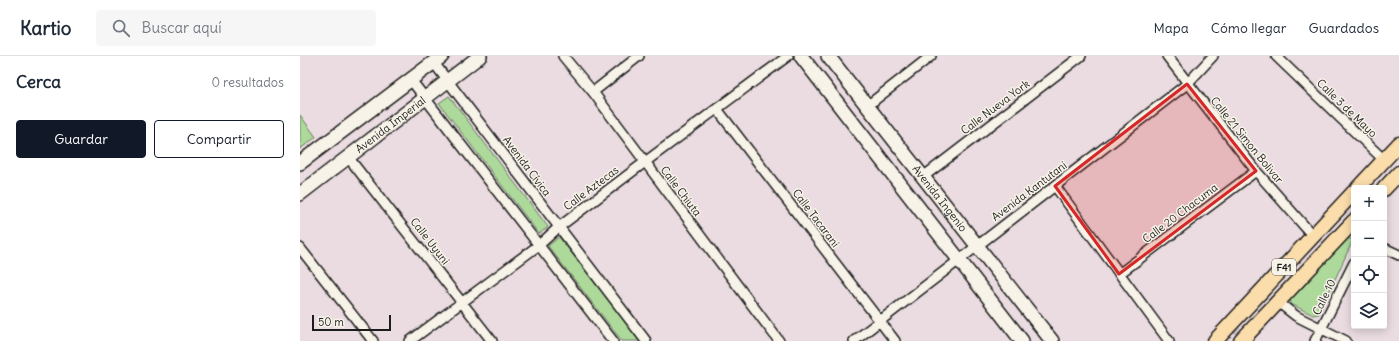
<!DOCTYPE html>
<html lang="es">
<meta charset="utf-8">
<style>
:root{--surface:#fff;--page:#f6f6f7;--text:#1f2937;--muted:#747a83;--line:#e0e1e3;--accent:#111827}
body{margin:0;font-family:Delius,sans-serif;background:var(--page);color:var(--text)}
.controls{position:absolute;right:12px;bottom:12px;display:grid;overflow:hidden;border-radius:4px;box-shadow:0 2px 10px #0003}
.controls button{width:36px;height:36px;display:grid;place-items:center;padding:0;border:0;border-bottom:1px solid var(--line);background:var(--surface);color:var(--text);font:20px sans-serif}
.scale{position:absolute;left:12px;bottom:10px;width:79px;box-sizing:border-box;padding-left:4px;border:2px solid #1c1c1c;border-top:0;font-size:11px;line-height:14px;white-space:nowrap;color:#1c1c1c;-webkit-text-stroke:3px #f7f3e8;paint-order:stroke}
.list{margin:0;padding:0;list-style:none}
h2{display:flex;justify-content:space-between;align-items:center;height:52px;margin:0;padding:0 16px;font-size:17px}
h2 small{font-size:13px;font-weight:400;color:var(--muted)}
.actions{display:flex;gap:8px;padding:12px 16px}
.actions a{flex:1;padding:9px 0;border:1px solid var(--accent);border-radius:4px;text-align:center;font-size:14px;color:var(--accent)}
.actions .main{background:var(--accent);color:#fff}
.icon{flex:none;width:22px;height:22px;fill:none;stroke:currentColor;stroke-width:2;stroke-linecap:round;stroke-linejoin:round}
.map{position:relative;flex:none;width:1099px;height:285px;overflow:hidden}
header{display:flex;align-items:center;gap:24px;box-sizing:border-box;height:56px;padding:0 20px;background:var(--surface);border-bottom:1px solid var(--line)}
header strong{font-size:19px}
nav{display:flex;gap:22px;margin-inline-start:auto;font-size:14px}
.search{width:280px;height:36px;background:var(--page);display:flex;align-items:center;gap:10px;box-sizing:border-box;padding:0 14px;border-radius:4px;color:var(--muted);font-size:15px}
main{display:flex}
aside{flex:1;background:var(--surface)}
.map>svg:first-child{display:block}
.green{fill:#adda9a;stroke:#647b5b}
.lines{fill:none;stroke-linecap:round;stroke-linejoin:round}
.street-casing{stroke:#1c1c1c;stroke-width:12}
.secondary-casing{stroke:#1c1c1c;stroke-width:16}
.primary-casing{stroke:#1c1c1c;stroke-width:17}
.street{stroke:#f7f3e8;stroke-width:9}
.secondary{stroke:#f7f3e8;stroke-width:13}
.primary{stroke:#fbddab;stroke-width:14}
.marked{fill:#d62828;fill-opacity:0.2;stroke:#d62828;stroke-width:3;stroke-linejoin:round}
.labels{text-anchor:middle;dominant-baseline:central;stroke-width:3;stroke-linejoin:round;paint-order:stroke}
.shield{fill:#f7f3e8;stroke:#5e5c59;stroke-width:1}
.shield-label{font-size:10px;font-weight:bold;fill:#1c1c1c}
.street-label{font-size:11px;fill:#1c1c1c;stroke:#f7f3e8}
</style>
<header>
<strong>Kartio</strong>
<div class="search"><svg class="icon" aria-label="search" viewBox="0 0 24 24"><circle cx="10" cy="10" r="6"/><path d="M15 15l6 6"/></svg>Buscar aquí</div>
<nav><a>Mapa</a><a>Cómo llegar</a><a>Guardados</a></nav>
</header>
<main>
<aside>
<h2>Cerca<small>0 resultados</small></h2>
<ul class="list">
</ul>
<div class="actions"><a class="main">Guardar</a><a>Compartir</a></div>
</aside>
<div class="map">
<svg width="1099" height="285" viewBox="0 0 1099 285">
<rect width="100%" height="100%" fill="#eadce1"/>
<filter id="ink" filterUnits="userSpaceOnUse"><feTurbulence type="fractalNoise" baseFrequency=".025" numOctaves="2"/><feDisplacementMap in="SourceGraphic" scale="8" xChannelSelector="R" yChannelSelector="G"/><feConvolveMatrix kernelMatrix="1 2 1 2 8 2 1 2 1" color-interpolation-filters="sRGB"/></filter>
<g filter="url(#ink)">
<path class="green" d="M149 40 248 171 239 178 139 47Z
M0 59 16 81 0 93Z
M259 181 340 285H322L248 190Z
M1048 182 1053 184 1019 258 1013 259 991 248 990 242Z"/>
<g class="lines">
<defs>
<path id="street" d="M263 0 293 36 479 285
M867 0 956 115 1013 180
M976 0 1084 104
M134 7 346 285
M111 24 313 285
M293 36 339 0
M567 50 631 0
M417 53 595 285
M48 101 192 285
M623 121 781 0
M755 130 869 285
M0 192 73 285
M1084 192 1099 199
M819 218 956 115
M978 246 996 260 1046 285
M110 285 239 189 259 171 345 106 488 0
M554 285 887 28 913 0
M1015 285 1054 207"/>
<g id="secondary">
<path d="M501 0 722 285"/>
<path id="s1" d="M528 0 752 285"/>
<path d="M0 107 142 0"/>
<path id="s2" d="M0 138 180 0"/>
</g>
<path id="primary" d="M1058 132 1099 88
M1084 133 1099 117
M915 285 1054 136
M941 285 1054 165"/>
</defs>
<use href="#street" class="street-casing"/>
<use href="#secondary" class="secondary-casing"/>
<use href="#primary" class="primary-casing"/>
<use href="#street" class="street"/>
<use href="#secondary" class="secondary"/>
<use href="#primary" class="primary"/>
</g>
</g>
<path class="marked" d="M887 28 956 115 819 218 755 130Z"/>
<g class="labels">
<rect class="shield" x="972" y="203" width="24" height="16" rx="3"/>
<g class="shield-label">
<text x="984" y="211">F41</text>
</g>
<g class="street-label">
<text transform="translate(695 51) rotate(-37)">Calle Nueva York</text>
<text transform="translate(1047 52) rotate(44)">Calle 3 de Mayo</text>
<text stroke="none"><textPath href="#s2" startOffset="114">Avenida Imperial</textPath></text>
<text transform="translate(947 84) rotate(51)">Calle 21 Simon Bolivar</text>
<text transform="translate(227 110) rotate(53)">Avenida Cívica</text>
<text transform="translate(291 132) rotate(-37)">Calle Aztecas</text>
<text transform="translate(381 135) rotate(53)">Calle Chiuta</text>
<text transform="translate(729 135) rotate(-37)">Avenida Kantutani</text>
<text stroke="none"><textPath href="#s1" startOffset="181">Avenida Ingenio</textPath></text>
<text transform="translate(880 157) rotate(-37)">Calle 20 Chacuma</text>
<text transform="translate(516 162) rotate(53)">Calle Tacarani</text>
<text transform="translate(130 185) rotate(52)">Calle Uyuni</text>
<text transform="translate(1024 241) rotate(-64)">Calle 10</text>
</g>
</g>
</svg>
<div class="controls">
<button>+</button>
<button>−</button>
<button><svg class="icon" aria-label="locate" viewBox="0 0 24 24"><circle cx="12" cy="12" r="6"/><path d="M12 2v4M12 18v4M2 12h4M18 12h4"/></svg></button>
<button><svg class="icon" aria-label="layers" viewBox="0 0 24 24"><path d="M12 4l9 5-9 5-9-5zM3 14l9 5 9-5"/></svg></button>
</div>
<div class="scale">50 m</div>
</div>
</main>
